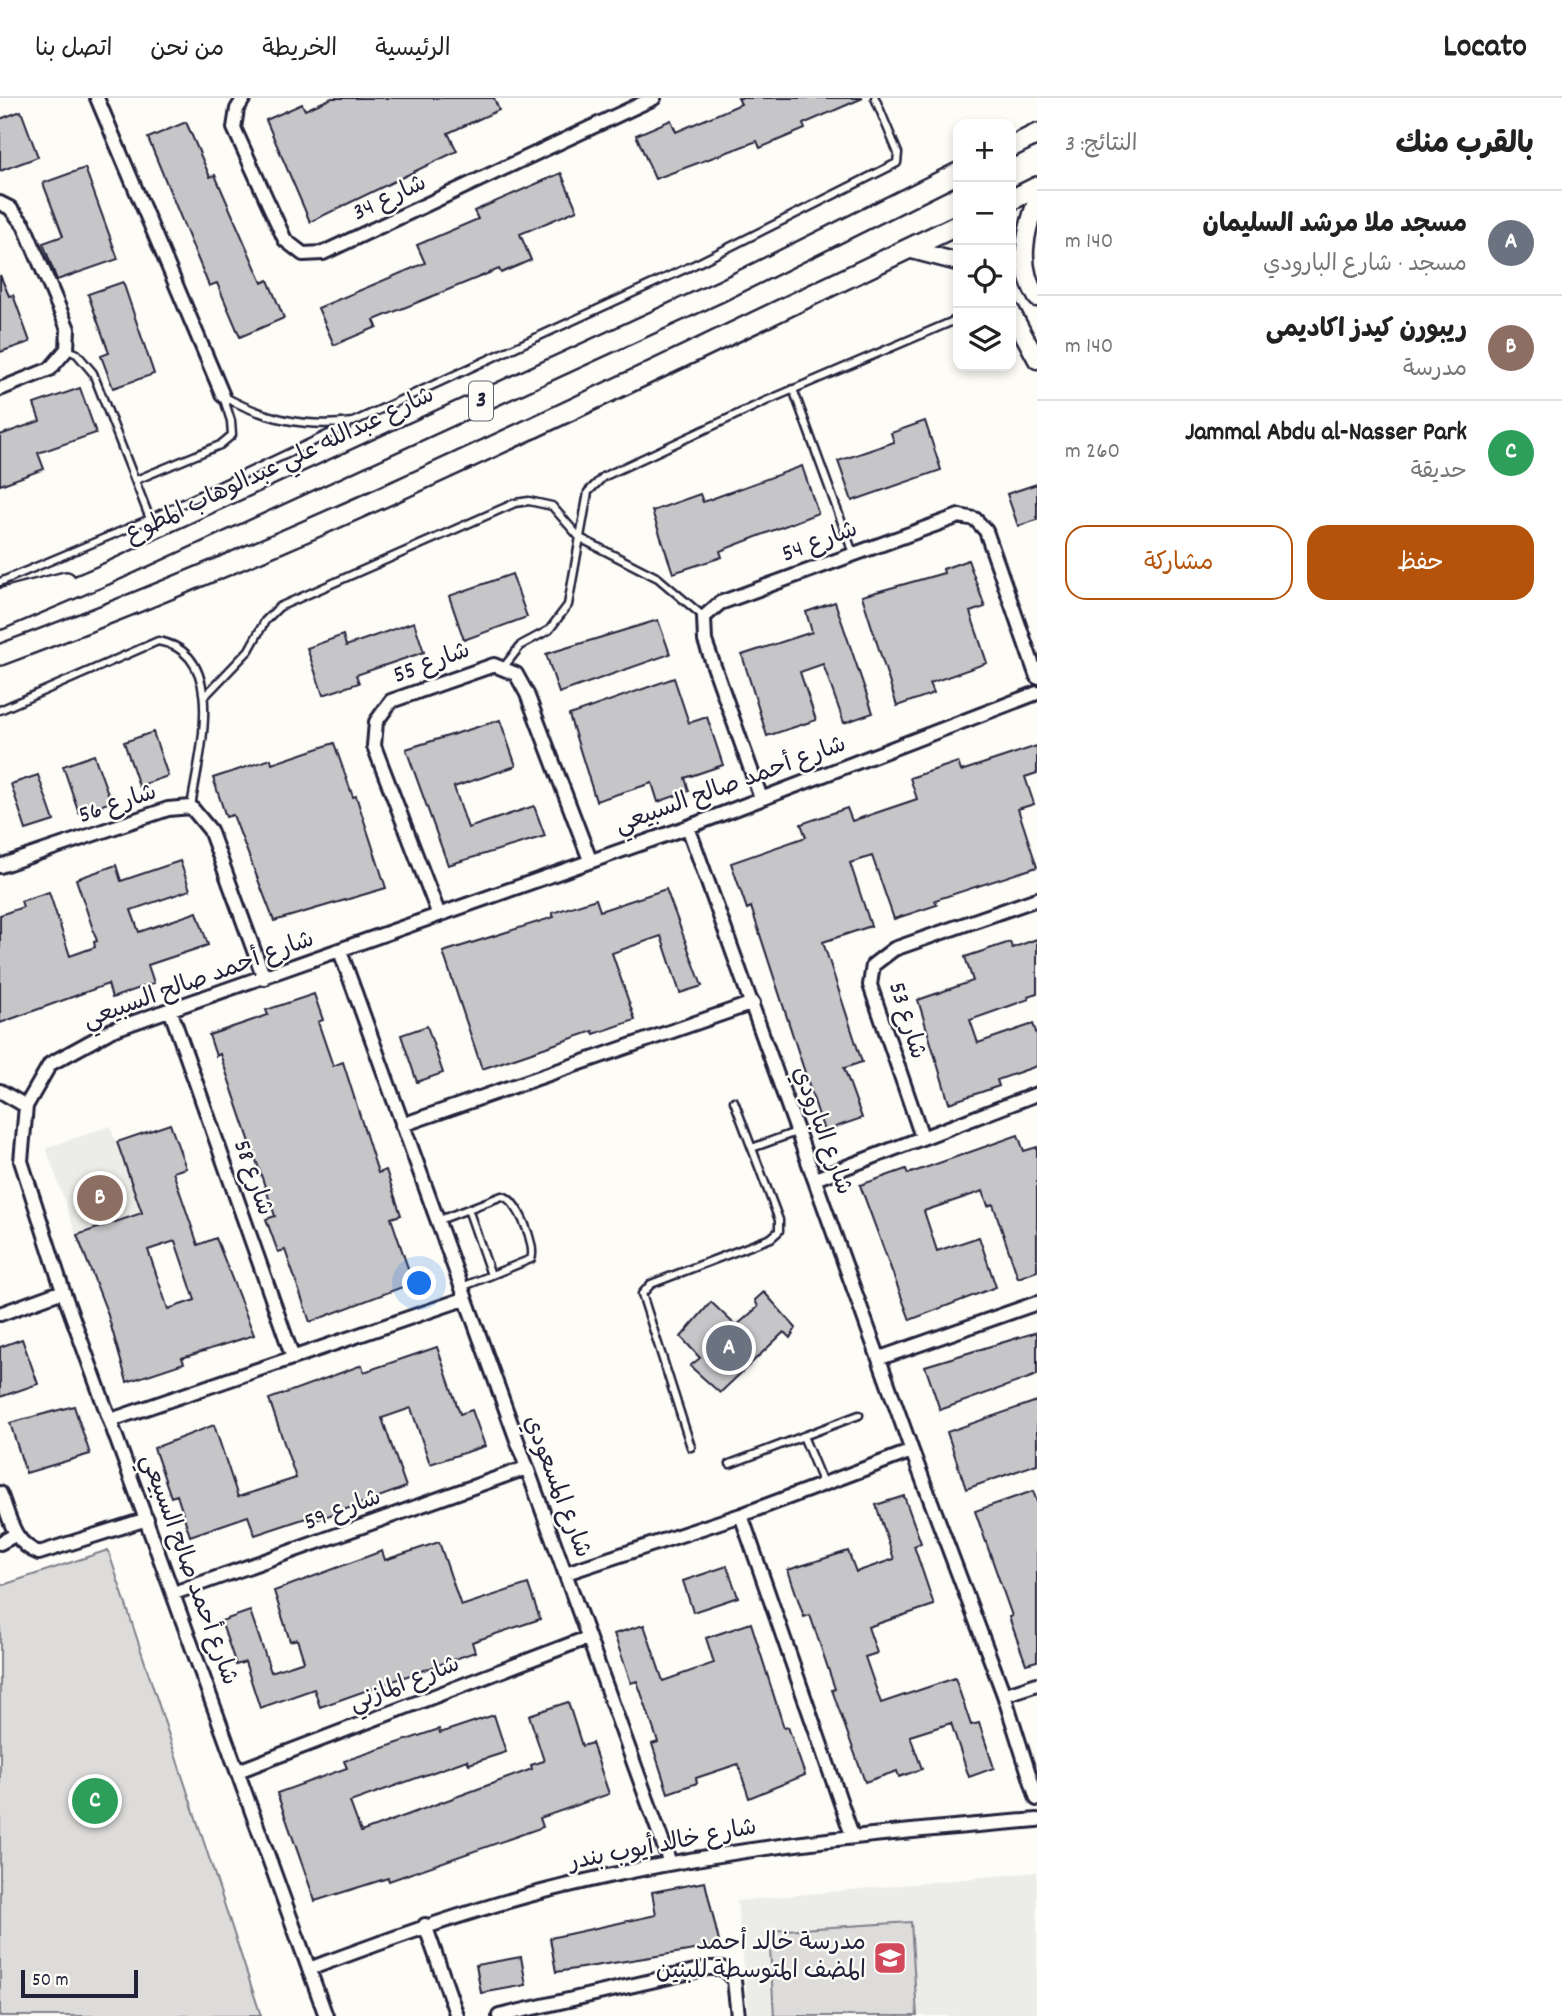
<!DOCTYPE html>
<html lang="ar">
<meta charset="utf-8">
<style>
:root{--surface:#fff;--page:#f2f2f2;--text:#222;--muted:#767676;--line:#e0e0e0;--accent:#b45309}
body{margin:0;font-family:Dekko,"Playpen Sans Arabic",sans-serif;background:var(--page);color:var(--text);direction:rtl}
.controls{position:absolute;right:21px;top:21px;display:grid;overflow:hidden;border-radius:14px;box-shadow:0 4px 10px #0003}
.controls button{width:63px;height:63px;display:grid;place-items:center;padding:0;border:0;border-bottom:2px solid var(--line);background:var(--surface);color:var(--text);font:35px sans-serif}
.scale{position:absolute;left:21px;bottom:18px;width:117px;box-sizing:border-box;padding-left:7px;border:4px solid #22223b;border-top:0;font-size:19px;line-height:24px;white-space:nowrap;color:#22223b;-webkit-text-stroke:5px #fdfcf7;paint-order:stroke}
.you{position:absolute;left:420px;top:1186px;width:24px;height:24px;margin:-18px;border:5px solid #fff;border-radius:50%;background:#1a73e8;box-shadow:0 0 0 10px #1a73e833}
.badge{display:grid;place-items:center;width:46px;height:46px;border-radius:50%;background:var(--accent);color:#fff;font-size:23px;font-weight:700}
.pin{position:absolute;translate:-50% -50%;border:4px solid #fff;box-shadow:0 2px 7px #0006}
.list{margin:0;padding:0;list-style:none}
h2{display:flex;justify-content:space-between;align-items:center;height:91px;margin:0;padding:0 28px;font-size:30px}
h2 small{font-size:23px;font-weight:400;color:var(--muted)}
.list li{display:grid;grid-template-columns:46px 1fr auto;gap:21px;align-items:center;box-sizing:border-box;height:105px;padding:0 28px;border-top:2px solid var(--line)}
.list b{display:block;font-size:26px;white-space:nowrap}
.list p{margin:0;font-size:23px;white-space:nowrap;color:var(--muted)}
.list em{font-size:23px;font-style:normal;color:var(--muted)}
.actions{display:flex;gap:14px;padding:21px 28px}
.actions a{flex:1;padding:16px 0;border:2px solid var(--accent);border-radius:21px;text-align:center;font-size:24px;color:var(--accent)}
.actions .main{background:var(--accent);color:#fff}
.icon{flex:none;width:38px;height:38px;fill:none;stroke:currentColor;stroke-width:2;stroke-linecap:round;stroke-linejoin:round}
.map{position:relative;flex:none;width:1037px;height:1918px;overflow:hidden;direction:ltr}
header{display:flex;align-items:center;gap:42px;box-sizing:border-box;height:98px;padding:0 35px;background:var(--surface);border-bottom:2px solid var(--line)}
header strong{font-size:33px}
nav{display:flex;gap:38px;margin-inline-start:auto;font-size:24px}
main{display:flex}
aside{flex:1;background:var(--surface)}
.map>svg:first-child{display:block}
.built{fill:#ecece9}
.green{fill:#dddcdb;stroke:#807f8b;stroke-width:2}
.building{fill:#c6c6c8;stroke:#22223b;stroke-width:2;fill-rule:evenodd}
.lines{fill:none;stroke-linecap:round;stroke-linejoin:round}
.service-casing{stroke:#22223b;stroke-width:11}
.minor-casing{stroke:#22223b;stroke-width:18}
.tertiary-casing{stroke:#22223b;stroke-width:21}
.primary-casing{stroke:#22223b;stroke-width:24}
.service{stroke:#fdfcf7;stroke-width:6}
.minor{stroke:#fdfcf7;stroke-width:12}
.tertiary{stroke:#fdfcf7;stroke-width:16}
.primary{stroke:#fdfcf7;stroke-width:19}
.labels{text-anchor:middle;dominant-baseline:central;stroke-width:5;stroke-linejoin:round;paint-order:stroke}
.shield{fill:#fdfcf7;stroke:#646373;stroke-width:2}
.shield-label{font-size:23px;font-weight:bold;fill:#22223b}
.street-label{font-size:24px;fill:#22223b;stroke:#fdfcf7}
.poi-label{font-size:24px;fill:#22223b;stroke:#fdfcf7;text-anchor:end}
</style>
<header>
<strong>Locato</strong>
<nav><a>الرئيسية</a><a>الخريطة</a><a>من نحن</a><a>اتصل بنا</a></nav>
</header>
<main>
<aside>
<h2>بالقرب منك<small>النتائج: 3</small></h2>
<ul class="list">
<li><span class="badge" style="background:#6b7280">A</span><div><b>مسجد ملا مرشد السليمان</b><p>مسجد · شارع البارودي</p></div><em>140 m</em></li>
<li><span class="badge" style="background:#8d6e63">B</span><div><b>ريبورن كيدز اكاديمى</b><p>مدرسة</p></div><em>140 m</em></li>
<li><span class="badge" style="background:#2e9e5b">C</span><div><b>Jammal Abdu al-Nasser Park</b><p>حديقة</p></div><em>260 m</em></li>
</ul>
<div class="actions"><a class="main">حفظ</a><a>مشاركة</a></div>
</aside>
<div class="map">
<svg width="1037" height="1918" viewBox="0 0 1037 1918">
<rect width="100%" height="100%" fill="#fdfcf7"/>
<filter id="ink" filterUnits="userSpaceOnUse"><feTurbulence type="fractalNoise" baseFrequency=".0143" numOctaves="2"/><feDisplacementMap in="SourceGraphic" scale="14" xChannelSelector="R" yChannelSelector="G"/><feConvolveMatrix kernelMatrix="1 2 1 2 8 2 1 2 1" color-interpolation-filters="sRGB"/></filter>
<g filter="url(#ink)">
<path class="built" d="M110 1028 154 1150 89 1173 46 1050Z
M1037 1774V1918H749L737 1803Z"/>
<path class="green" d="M108 1452 261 1918H0V1488Z
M911 1824 917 1918H774L769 1833Z"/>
<path class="building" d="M332 0H494L499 12 448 35 457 53 310 124 266 22 302 6 305 12Z
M738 0H863L803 26 805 31 760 50 757 43 655 81 636 37 671 22 676 34 741 6Z
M21 13 38 59 0 73V21Z
M186 24 210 79 215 77 262 185 268 182 284 220 240 239 217 185 209 188 148 40Z
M85 70 118 161 57 182 43 145 63 138 43 85Z
M561 75 577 112 520 136 531 162 501 175 499 171 374 222 377 229 334 247 318 210 425 165 417 147 478 121 474 113Z
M0 177 9 198 13 197 30 244 0 254Z
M123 184 154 276 113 290 101 258 109 255 88 196Z
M80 290 96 335 38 355 44 371 0 387V337L40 323 34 306Z
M925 323 941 372 852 403 838 363 894 344 891 335Z
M802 368 818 415 720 453 722 459 673 475 652 413 700 396 703 404Z
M1037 386V422L1018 428 1007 396Z
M968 462 985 509 970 514 987 565 930 585 934 595 897 608 862 498 944 475 943 471Z
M512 476 527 519 464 542 449 498Z
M835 504 873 615 844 625 823 566 800 574 816 622 767 638 742 557 812 534 806 514Z
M658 522 670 556 559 595 546 556Z
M414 524 424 554 356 577 359 585 323 597 307 550 343 537 346 548Z
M674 580 689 625 707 619 723 667 685 680 689 693 658 704 652 685 596 703 569 617Z
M500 622 516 668 454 689 468 730 534 708 545 738 448 767 406 651Z
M153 634 168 678 139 688 124 644Z
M334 645 353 699 356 698 386 790 274 823 233 717 226 719 213 680 271 661 272 666Z
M1037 648V675L1025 679 1034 706 1018 711 1037 769 935 802 937 807 894 821 872 758 850 765 871 828 823 844 862 964 844 970 862 1020 824 1033 751 809 747 811 731 765 806 739 801 726 847 710 852 723 917 701 910 680 958 664 961 673Z
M94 657 111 704 79 715 63 668Z
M38 677 54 723 26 732 11 686Z
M180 763 190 792 131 812 139 834 197 814 208 847 148 867 154 885 112 900 108 886 0 925V817L23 809 21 803 49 794 70 858 95 849 94 844 97 843 76 781 116 767 121 783Z
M666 791 702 888 680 895 661 838 612 855 635 922 594 936 593 933 482 971 443 854 554 819 552 815 596 801 600 813Z
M1037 841V895L1028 898 1029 901 970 922 978 945 1033 926 1037 937V968L997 982 999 988 949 1005 918 902 973 883 965 859 1010 844 1012 850Z
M314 896 323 922 318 924 333 968 343 964 378 1075 386 1072 401 1117 391 1120 413 1185 310 1224 285 1152 278 1154 266 1121 275 1118 220 956 216 958 209 937 268 917 266 912Z
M427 928 443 975 417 984 401 937Z
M170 1026 186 1070 173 1074 198 1147 216 1140 254 1237 182 1260 184 1265 127 1284 107 1214 77 1137 142 1115 117 1044ZM175 1143 195 1202 168 1211 148 1152Z
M1018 1037 1024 1053 1037 1049V1173L1018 1180 993 1106 988 1108 983 1093 924 1113 937 1153 979 1139 996 1189 910 1222 860 1087 906 1071 908 1076Z
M764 1194 796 1230 790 1240 784 1234 720 1295 690 1268 700 1260 681 1239 711 1204 736 1228 758 1209 755 1202Z
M1037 1234V1277L940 1312 925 1268Z
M22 1241 38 1286 0 1299V1249Z
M437 1249 460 1316 472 1312 485 1348 430 1366 411 1310 382 1320 406 1389 311 1424 309 1419 255 1437 248 1418 190 1438 177 1397 171 1399 154 1350 214 1327 238 1399 296 1380 269 1301 362 1267 364 1274Z
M1037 1303V1366L966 1391 947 1334Z
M74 1308 90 1356 26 1375 10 1325Z
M1033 1393 1037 1404V1563L1026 1566 1009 1519 1012 1518 975 1413Z
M904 1398 921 1445 914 1448 934 1507 868 1529 877 1555 865 1559 881 1605 955 1580 971 1627 979 1625 994 1670 969 1679 951 1625 910 1638 922 1671 899 1679 897 1673 865 1684 832 1592 835 1591 810 1517 804 1519 788 1472 848 1453 856 1474 894 1461 876 1407Z
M439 1444 461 1508 528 1486 540 1521 472 1544 475 1554 320 1609 314 1591 260 1610 245 1564 236 1567 221 1523 250 1513 271 1574 304 1563 297 1541 290 1543 274 1493 382 1453 385 1462Z
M727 1468 738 1499 693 1514 683 1483Z
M751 1525 784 1630 788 1629 805 1677 749 1700 738 1666 696 1680 697 1685 668 1695 652 1646 658 1644 637 1583 631 1585 614 1536 644 1527 663 1583 714 1565 706 1540Z
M568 1604 582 1648 592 1645 609 1696 540 1720 543 1729 389 1783 388 1780 315 1803 277 1695 347 1670 344 1663 439 1631 440 1635 494 1617 506 1654 469 1666 467 1662 350 1704 361 1734 532 1671 531 1667 544 1663 529 1617Z
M705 1784 720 1848 556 1874 550 1840 656 1817 652 1794Z
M521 1859 526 1887 481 1895 476 1867Z"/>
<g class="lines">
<defs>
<path id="service" d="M67 251 77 256 93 275 150 421
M793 291 853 455
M223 298C265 321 305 330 353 324L700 164 897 65 898 55 875 0
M136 382 220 347 232 337 231 323 223 298
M0 484 150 421 348 327
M503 570 521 547 549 532 568 507 588 394 603 379 766 303 958 221
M206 597 249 552 265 523 279 509 515 405 529 403 552 408 580 440 658 480 704 519
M0 612 158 543C230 555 198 660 191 709
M752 1050 796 1034
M468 1111 491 1177
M437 1123 502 1098C517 1100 537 1148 531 1161L462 1189
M803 1338 823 1386
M691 1349 642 1196 651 1186 771 1140 779 1133V1122L734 1003
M730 1366 859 1317"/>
<path id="minor" d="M97 0 223 298
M244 0 237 11 234 30 285 142 303 156 323 155 654 0
M0 105 10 110 24 127 68 231 67 251 50 271 0 291
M761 700 705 543 704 519 720 505 959 418 975 421 986 433 1037 579
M688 729 912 1353 1004 1597 1037 1701
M0 768 168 711 191 709 210 732 264 880
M439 817 374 648 376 624 391 603 494 567 516 576 527 596 590 762
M340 853 670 1765
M171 914 293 1260
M0 993 26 1008
M402 1027 753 905
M922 1039 870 887 873 867 894 851 1037 801
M815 1081 1037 996
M0 1216 63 1193
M880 1260 1037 1205
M111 1322 464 1201
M0 1395C10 1419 12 1445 39 1455L147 1421
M741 1417 852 1737
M0 1445 15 1437
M566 1475 741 1417 912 1353
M174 1495 526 1370
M1004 1597 1037 1586
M238 1673 587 1540
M425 1827 457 1918
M309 1871C392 1840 475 1810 561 1789 718 1750 876 1735 1037 1722
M326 1918 63 1193 21 1063 26 1008 50 966 112 932 688 729 1037 595
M499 1918 708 1870H722L734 1882 738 1918"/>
<path id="tertiary" d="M1037 101C1025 135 1017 167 1037 200
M908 151 958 164
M1011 213 1037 262"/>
<path id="primary" d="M1011 49 1037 36
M1011 102 1037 89
M0 501 66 484
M0 521 104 477 721 193 958 75
M0 557C329 436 642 277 958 127"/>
</defs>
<use href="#service" class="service-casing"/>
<use href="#minor" class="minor-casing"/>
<use href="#tertiary" class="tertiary-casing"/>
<use href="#primary" class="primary-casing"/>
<use href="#service" class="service"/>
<use href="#minor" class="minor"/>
<use href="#tertiary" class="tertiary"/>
<use href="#primary" class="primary"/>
</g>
</g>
<defs>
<symbol id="school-square" viewBox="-11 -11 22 22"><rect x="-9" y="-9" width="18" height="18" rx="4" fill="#d1495b" stroke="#fdfcf7"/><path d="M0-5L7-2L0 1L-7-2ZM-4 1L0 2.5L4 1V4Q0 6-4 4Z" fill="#fff"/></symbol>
</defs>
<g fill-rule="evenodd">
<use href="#school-square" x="871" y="1841" width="38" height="38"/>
</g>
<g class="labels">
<rect class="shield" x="469" y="283.5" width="24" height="39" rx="5"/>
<g class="shield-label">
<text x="481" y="303">3</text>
</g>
<g class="street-label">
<text transform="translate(390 101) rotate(-25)">شارع 34</text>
<text transform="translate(280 368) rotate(-25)">شارع عبدالله علي عبدالوهاب المطوع</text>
<text transform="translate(820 445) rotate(-20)">شارع 54</text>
<text transform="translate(432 566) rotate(-20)">شارع 55</text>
<text transform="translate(731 688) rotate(-20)">شارع أحمد صالح السبيعي</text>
<text transform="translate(118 707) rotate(-18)">شارع 56</text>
<text transform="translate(199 883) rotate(-20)">شارع أحمد صالح السبيعي</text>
<text transform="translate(906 923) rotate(73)">شارع 53</text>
<text transform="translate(821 1033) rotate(70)">شارع البارودي</text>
<text transform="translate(252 1080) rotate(71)">شارع 58</text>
<text transform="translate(556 1389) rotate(69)">شارع المسعودي</text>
<text transform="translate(343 1413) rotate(-20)">شارع 59</text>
<text transform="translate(188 1472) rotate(70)">شارع أحمد صالح السبيعي</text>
<text transform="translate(405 1587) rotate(-21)">شارع المازني</text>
<text transform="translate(663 1748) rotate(-11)">شارع خالد أيوب بندر</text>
</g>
<g class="poi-label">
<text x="866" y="1846">مدرسة خالد أحمد<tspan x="866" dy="28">المضف المتوسطة للبنين</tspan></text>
</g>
</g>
</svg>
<div class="controls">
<button>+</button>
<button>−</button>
<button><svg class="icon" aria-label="locate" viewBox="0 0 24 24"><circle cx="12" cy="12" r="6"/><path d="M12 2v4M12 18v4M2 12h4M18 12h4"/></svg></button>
<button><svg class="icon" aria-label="layers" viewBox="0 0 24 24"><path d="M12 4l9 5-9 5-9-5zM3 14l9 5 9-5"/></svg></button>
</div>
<div class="scale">50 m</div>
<div class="you"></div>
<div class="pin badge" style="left:729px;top:1250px;background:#6b7280">A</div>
<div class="pin badge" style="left:100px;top:1100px;background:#8d6e63">B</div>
<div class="pin badge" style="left:95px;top:1703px;background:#2e9e5b">C</div>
</div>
</main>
